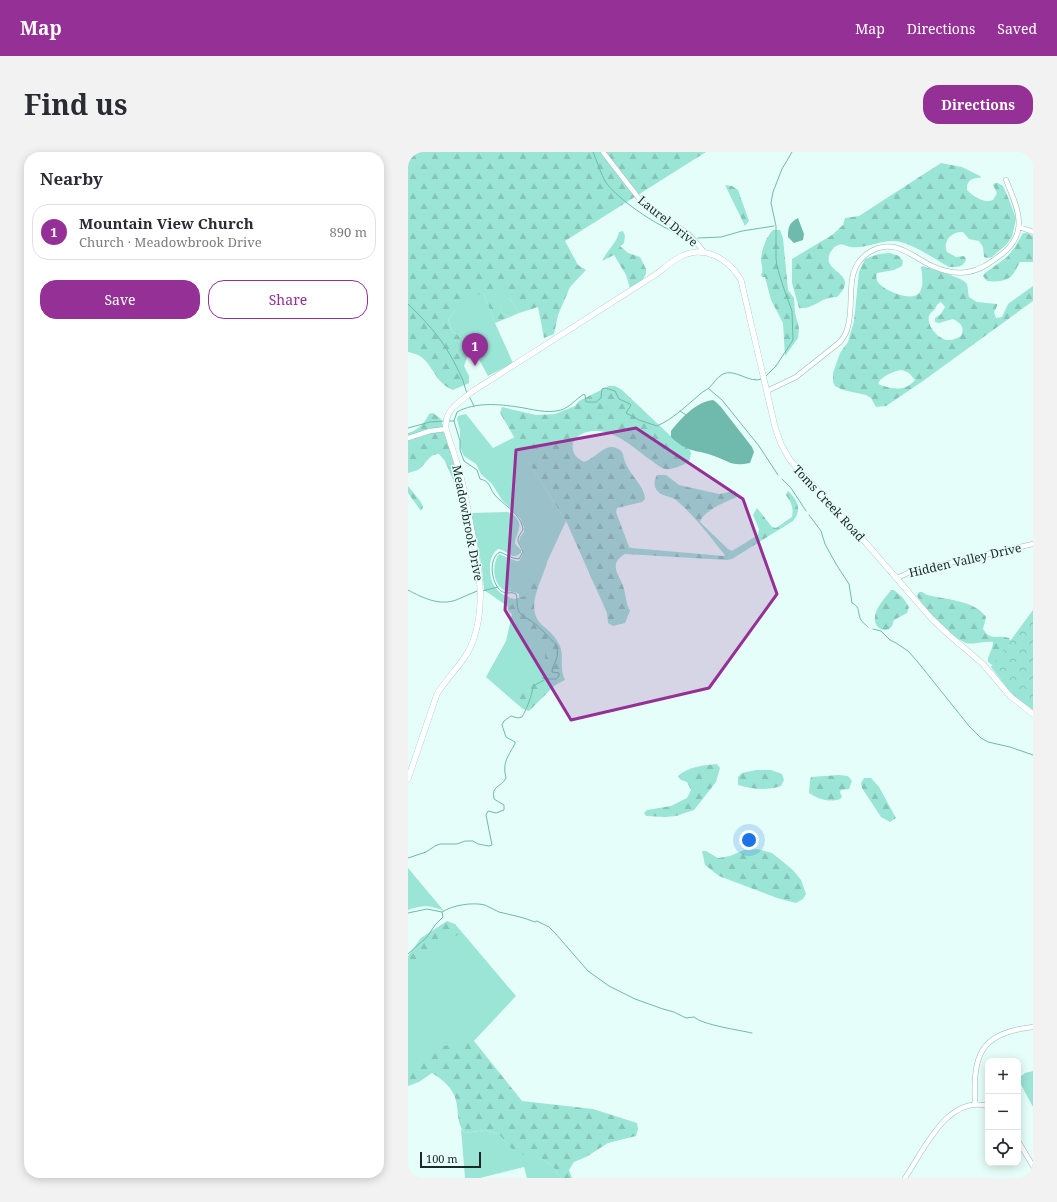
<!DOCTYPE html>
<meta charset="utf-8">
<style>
:root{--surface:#fff;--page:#f2f2f3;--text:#2b2b33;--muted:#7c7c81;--line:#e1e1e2;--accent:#953096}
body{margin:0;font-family:"Noto Serif",serif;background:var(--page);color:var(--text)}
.controls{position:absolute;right:12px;bottom:12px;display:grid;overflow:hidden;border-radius:8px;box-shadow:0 2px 10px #0003}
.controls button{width:36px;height:36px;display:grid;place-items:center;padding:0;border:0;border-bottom:1px solid var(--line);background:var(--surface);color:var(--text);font:20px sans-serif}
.scale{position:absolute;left:12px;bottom:10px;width:61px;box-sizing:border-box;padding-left:4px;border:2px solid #1b2a27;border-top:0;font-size:11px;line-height:14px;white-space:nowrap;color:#1b2a27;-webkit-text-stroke:3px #e6fef9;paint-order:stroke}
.you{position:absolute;left:341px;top:688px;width:14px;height:14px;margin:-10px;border:3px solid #fff;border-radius:50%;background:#1a73e8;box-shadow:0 0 0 6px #1a73e833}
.badge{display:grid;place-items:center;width:26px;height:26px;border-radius:50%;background:var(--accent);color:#fff;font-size:13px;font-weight:700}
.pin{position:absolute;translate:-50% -33px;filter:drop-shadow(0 1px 2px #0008)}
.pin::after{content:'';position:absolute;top:21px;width:14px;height:12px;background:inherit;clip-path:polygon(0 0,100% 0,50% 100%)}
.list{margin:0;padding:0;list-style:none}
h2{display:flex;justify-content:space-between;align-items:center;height:52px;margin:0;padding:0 16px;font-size:17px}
h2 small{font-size:13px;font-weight:400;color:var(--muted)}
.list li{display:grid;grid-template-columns:26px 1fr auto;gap:12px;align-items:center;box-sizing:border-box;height:56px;margin:0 8px 8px;padding:0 8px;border:1px solid var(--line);border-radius:16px}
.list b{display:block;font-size:15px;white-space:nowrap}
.list p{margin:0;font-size:13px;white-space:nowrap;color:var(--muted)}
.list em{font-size:13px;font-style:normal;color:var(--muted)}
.actions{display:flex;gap:8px;padding:12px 16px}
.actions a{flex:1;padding:9px 0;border:1px solid var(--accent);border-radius:16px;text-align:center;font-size:14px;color:var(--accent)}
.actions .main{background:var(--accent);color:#fff}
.icon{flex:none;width:22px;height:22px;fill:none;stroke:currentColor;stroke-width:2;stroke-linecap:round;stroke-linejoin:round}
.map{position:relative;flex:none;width:625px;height:1026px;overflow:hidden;border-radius:16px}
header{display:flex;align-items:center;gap:24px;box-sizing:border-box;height:56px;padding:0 20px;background:var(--accent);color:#fff}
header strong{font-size:19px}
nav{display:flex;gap:22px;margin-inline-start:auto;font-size:14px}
.intro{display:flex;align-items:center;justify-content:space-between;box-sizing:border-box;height:96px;padding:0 24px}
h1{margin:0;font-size:28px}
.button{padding:10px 18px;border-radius:16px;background:var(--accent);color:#fff;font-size:14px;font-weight:700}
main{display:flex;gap:24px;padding:0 24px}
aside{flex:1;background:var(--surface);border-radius:16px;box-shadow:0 2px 10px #0003}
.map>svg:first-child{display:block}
.green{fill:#9be5d6}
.forest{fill:url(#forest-firs);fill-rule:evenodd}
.park{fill:url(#park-crowns)}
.water{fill:#6fbaac}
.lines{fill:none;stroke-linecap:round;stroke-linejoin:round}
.stream{stroke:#6fbaac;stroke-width:1}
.minor-casing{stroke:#95bdb4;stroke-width:5.5}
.tertiary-casing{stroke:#95bdb4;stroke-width:6}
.minor{stroke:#fff;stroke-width:4.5}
.tertiary{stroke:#fff;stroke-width:5.5}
.marked{fill:#953096;fill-opacity:0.2;stroke:#953096;stroke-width:3;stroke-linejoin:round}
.labels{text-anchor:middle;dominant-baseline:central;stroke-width:3;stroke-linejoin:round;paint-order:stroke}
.street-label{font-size:12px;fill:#1b2a27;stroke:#e6fef9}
</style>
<header>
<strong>Map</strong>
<nav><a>Map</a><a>Directions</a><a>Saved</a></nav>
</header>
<div class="intro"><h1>Find us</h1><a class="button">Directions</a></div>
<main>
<aside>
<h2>Nearby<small></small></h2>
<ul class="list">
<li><span class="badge">1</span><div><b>Mountain View Church</b><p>Church · Meadowbrook Drive</p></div><em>890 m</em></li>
</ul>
<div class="actions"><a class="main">Save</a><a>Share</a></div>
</aside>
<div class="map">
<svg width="625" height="1026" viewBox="0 0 625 1026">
<defs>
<pattern id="forest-firs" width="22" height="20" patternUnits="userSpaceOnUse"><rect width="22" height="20" fill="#9be5d6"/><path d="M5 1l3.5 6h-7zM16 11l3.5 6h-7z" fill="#85c5b8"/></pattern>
<pattern id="park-crowns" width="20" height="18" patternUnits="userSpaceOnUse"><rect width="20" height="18" fill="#9be5d6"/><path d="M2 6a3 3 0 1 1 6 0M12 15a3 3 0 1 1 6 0" fill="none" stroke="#85c5b8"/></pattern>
</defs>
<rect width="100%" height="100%" fill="#e6fef9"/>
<path class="green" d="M0 58 105 111 101 146 111 161 102 165 95 162 92 155 75 140 87 171 105 211 80 224 68 202 61 200 58 189 44 179 40 168 47 158Z
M58 262 85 296 107 285 126 319 158 369 120 451 111 446V442C105 438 101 441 96 438 84 431 84 412 91 402L108 409H111C116 401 117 399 111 391L112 385 116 380V375L112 366 94 348 84 332 73 322 68 312 56 304 52 295V279L49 267 50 264Z
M99 360C106 361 113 369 111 376 110 382 107 385 107 392L113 398V401C102 409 100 398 90 397 84 402 83 406 82 413 81 432 89 443 107 447V455L140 490 139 521 109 552 78 525 98 489 105 458 76 438 74 416 63 361Z
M0 716 36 759C21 753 15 753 0 758Z
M47 772 108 844 64 891 0 926V811Z
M625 919V955L610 927 617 921Z
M53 977 57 981 77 978 91 982 108 1001C129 1003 142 1007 153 1026H119L116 1015 72 1026H57Z"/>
<path class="forest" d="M0 0H298L157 89 170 113 178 118 162 135 150 163 146 182 136 186 130 155 111 161 101 146 98 138 100 125 84 134 95 162 102 165 87 171 75 140 47 158 40 168 44 179 58 189 61 200 56 214 61 224V231L45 238C26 230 27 215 12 204 9 202 4 201 0 200Z
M533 11 554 15 572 24 573 26C565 25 558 29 559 38 565 44 576 52 585 48L589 41 585 33 587 31H590L595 34 602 50 608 67 604 85 598 93 584 105 579 106 576 105 575 95 571 89 561 87 555 80C544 79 534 89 539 100L548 105 556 104 558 107C556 116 548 115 541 115 526 107 502 89 485 89 467 89 451 101 434 92 428 93 425 96 422 101 412 121 454 120 429 145 414 144 405 158 391 156L384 131V107L424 83 435 73 437 66 451 64Z
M317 33 324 34 330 38 341 69 337 74Z
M365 78H372L375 86 380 138 386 146 387 161 391 176 390 186 377 204 375 171 363 148 357 125H354L353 123C356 118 353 112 353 107 354 97 358 85 365 78Z
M215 79 217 84 216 91 212 94 220 101 232 105 238 117V122L234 129 222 136 218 123 206 103 194 109C199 98 209 91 211 80Z
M615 81H619L625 84V110H612C610 113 609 116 607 119 602 130 589 130 579 129L575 124 577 121 599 105 607 95Z
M482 101 491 104 495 109 494 114 486 118 469 121C468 124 468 127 470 130 476 139 505 151 512 140 516 132 514 122 513 115L515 114C524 118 555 125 559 132 560 135 560 141 561 145L569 150 589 152V154L586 160 588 166 594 165 600 152 625 134V149L515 229 478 254 468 255 463 246 458 243 435 238 427 234 425 230V221L432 201 440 190 446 169 451 120 457 107 471 102ZM533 150 537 155 533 162 527 166V170L531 171 545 167C553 171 557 175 553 184 549 186 546 188 541 188 532 189 518 174 521 164 522 161 525 159 527 157 529 153 529 152 533 150ZM494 218 501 221 507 228C497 240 485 237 472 233L470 231C474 224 486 219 494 218Z
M201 234H207L214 238 270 291 282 298 283 301C283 302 282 306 282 307 279 313 264 318 257 317 253 316 248 312 244 309 225 296 205 274 179 280 173 282 167 285 165 291 163 300 168 306 176 310 185 307 195 295 203 295 207 295 212 297 214 300 216 304 216 309 218 312 223 324 237 335 237 347L234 350 209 356 208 360 221 395 224 396 315 404 317 403C302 385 287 364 269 349 263 343 252 345 248 337 245 332 247 327 249 323H258L271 333 311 342 327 339 329 345C319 349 295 359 292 370L320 397 324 399 350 383 351 377 345 363 349 356 364 375 368 376 384 365C386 356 383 350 378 343L380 339C390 348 394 358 385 369L324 407 319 408 217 402C199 413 212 423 216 437 218 445 218 451 222 459L217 471 205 474 200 471 199 461 158 369 126 319 92 261 94 255 128 263 147 262 167 254 171 249Z
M25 261 33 267 53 333 46 330 37 309 31 302C20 302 18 313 10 318 7 319 3 320 0 321V281C10 278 17 271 21 262Z
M0 334 13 350 15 355 13 359 0 341Z
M137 410 139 411C134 429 116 456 134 473 142 480 149 485 153 497 155 507 152 518 157 528L147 533 121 559 115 557 109 552C112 545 115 538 120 533 123 529 128 527 131 523 151 491 117 478 100 458V455L105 452 107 447 117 444 132 415Z
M483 438H486L495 446 501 455 499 461 486 468C485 470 485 472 484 474 479 482 468 477 467 469 465 458 477 446 483 438Z
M511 440H514L519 443C537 447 568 449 578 465L575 477C583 490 589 482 601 486L604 491 587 515 580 510C579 504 585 498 585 490 577 489 566 493 558 491 544 486 516 457 509 444Z
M309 612 312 616 308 630 286 658 268 664 257 665 238 664 236 661 239 658 263 654 279 646 283 638 279 630 273 628 270 624C279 615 297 613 309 612Z
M348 618H363L374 622 376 628 373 634C360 639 342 637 330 633V625L334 621Z
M431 623 440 624 444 629 441 637 433 638 432 640 434 645 432 647C421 651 410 647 401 641L402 628 403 625Z
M456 626H463L471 635 488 666 482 670 473 665 454 636 453 631Z
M349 697 364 701 385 718 393 728 398 742 395 747 388 751 369 746 311 724 297 713 294 699H298L310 706 322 704 336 698Z
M39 769 47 772 50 778V783L37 789 19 804 0 814V804L13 786Z
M66 889 114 949 185 957 229 971 230 977 228 984 200 991 178 1005 166 1010 161 1018 164 1026H153C142 1007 129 1003 108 1002L91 982 77 978 57 981C47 971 52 955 46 943 42 933 33 927 24 921L11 930 0 934V918L23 900 35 894Z"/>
<path class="park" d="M625 458V558L605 544 583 515Z"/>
<path class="water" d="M390 66 396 82 395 88 386 91 380 85C380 75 381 71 390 66Z
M305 248 308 250 313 255 344 295 346 300 342 311C323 315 321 309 306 304 287 297 279 301 263 285V279C273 266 288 250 305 248Z"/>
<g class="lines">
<path class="stream" d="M185 0C189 9 192 20 197 29 210 49 257 79 279 85
M290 86 313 85 334 79 366 74
M0 152C24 175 39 193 53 224 56 230 57 236 59 242
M358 224 368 214 385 188 384 159 376 137 369 115 368 106V74L363 51 365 40 374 17 384 0
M301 237 314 248 351 294 370 323
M61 244 66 254
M272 259 278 263
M40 269H46
M0 276 22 270 37 269
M374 327 383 336 398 359
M401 363 413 379 417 392 428 412 441 432 444 451C453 455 449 461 453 468 454 470 458 473 460 475
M0 438C15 446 31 454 48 448 55 445 62 442 69 439
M74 439 90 435
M465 477 473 479 482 488 488 491 500 499 509 509 561 574 573 586 580 590 602 595 625 603
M0 706 18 700 27 694 32 692H49L57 689H65L70 692 81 694 84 693 78 663 80 659 88 661 96 658V653L86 647C83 633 93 636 98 626 94 611 100 604 107 592V590L98 585 94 573 96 569 103 564 110 566 114 565C119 556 124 544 125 534L138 527H148L151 524V521L144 520C144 511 153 507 148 493 147 491 129 473 126 471 121 467 115 465 111 460 108 454 110 448 108 442 103 439 99 443 93 439 83 431 80 406 92 400L105 406 111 407 115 400C111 389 106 390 115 378 114 362 95 353 86 342 81 335 82 329 72 327L69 318 56 309 52 298V289L46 269 49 260C67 250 90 252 110 255 124 257 138 262 153 258 162 255 168 247 176 242L177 243 178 250H188L193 246 194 237 197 236 207 239 211 247 222 252 223 253 218 261 231 268 249 274C265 267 278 254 291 243 294 240 298 238 301 236 306 231 309 225 315 222 327 216 341 232 354 227
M34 760C45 753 64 750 77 753 82 755 86 758 91 760 103 763 115 765 127 770L129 769 141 775 147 781 180 819 201 834 227 847 255 857 266 860 278 866 286 865C295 873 331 878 344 881
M0 761 19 757 34 760 35 765 27 773 19 785 0 802"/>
<defs>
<path id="minor" d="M195 0 233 49 245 59 278 80 287 89 296 100
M611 75 625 80
M359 239 388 225 432 190C436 185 439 180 440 174 447 149 435 118 460 101 485 84 503 104 524 114 535 119 548 122 560 120 573 118 583 110 594 102 622 80 609 55 598 28
M0 286 22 279 38 277
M489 426 502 420 625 392
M567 953C565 903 571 881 625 875
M610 989 625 1014
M497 1026C515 1000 539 942 580 954"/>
<path id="tertiary" d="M0 627 29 542C40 524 58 509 65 489 78 453 71 416 64 380 61 363 58 346 54 329 50 312 43 294 38 277 36 257 52 250 65 239L247 123C255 117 263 110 272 105 296 92 321 107 333 128L367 275 373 292 382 308 458 391 523 466 542 484 575 512 602 544 625 562"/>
</defs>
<use href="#minor" class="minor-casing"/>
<use href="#tertiary" class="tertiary-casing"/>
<use href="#minor" class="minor"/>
<use href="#tertiary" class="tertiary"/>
</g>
<path class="marked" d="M228 276 335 347 369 442 301 536 163 568 97 458 108 298Z"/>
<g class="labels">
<g class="street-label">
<text transform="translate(260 69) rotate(39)">Laurel Drive</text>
<text transform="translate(421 351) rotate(47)">Toms Creek Road</text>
<text transform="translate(60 371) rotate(79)">Meadowbrook Drive</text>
<text transform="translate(557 408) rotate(-13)">Hidden Valley Drive</text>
</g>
</g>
</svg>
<div class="controls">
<button>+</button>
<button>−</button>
<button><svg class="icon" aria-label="locate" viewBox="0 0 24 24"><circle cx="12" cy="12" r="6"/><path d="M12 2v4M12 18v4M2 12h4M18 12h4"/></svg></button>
</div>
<div class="scale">100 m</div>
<div class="you"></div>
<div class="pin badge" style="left:67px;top:214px">1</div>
</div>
</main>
